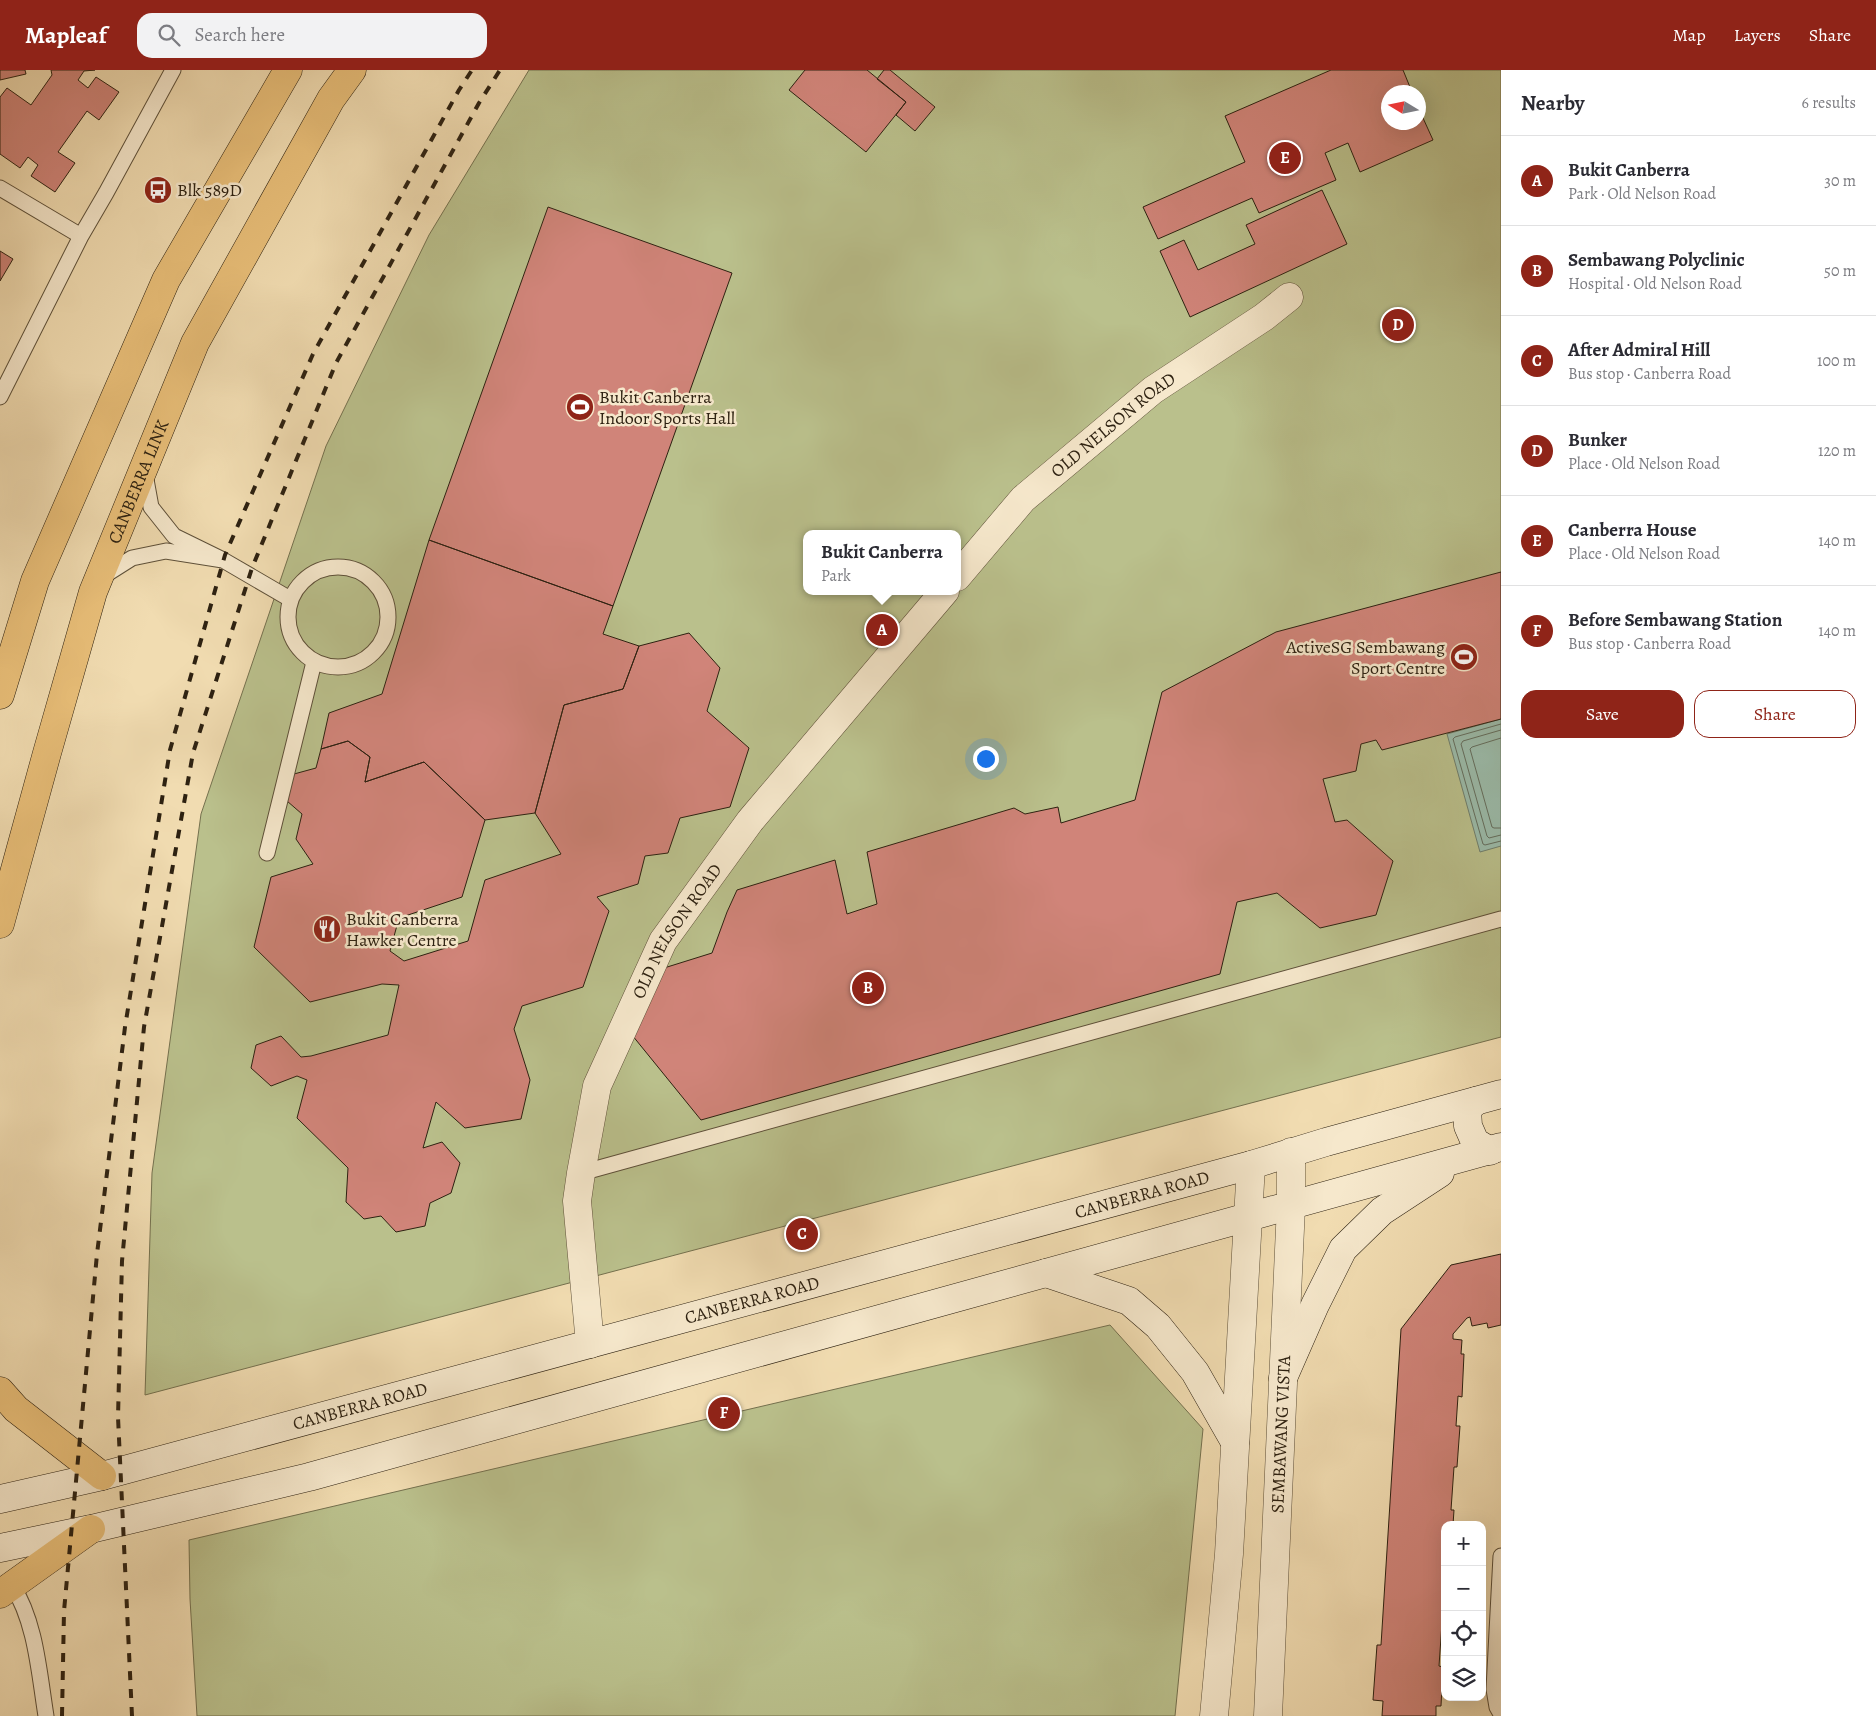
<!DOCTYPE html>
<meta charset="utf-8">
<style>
:root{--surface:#fff;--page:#f2f2f3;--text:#2b2b33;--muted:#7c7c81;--line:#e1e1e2;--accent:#8f2418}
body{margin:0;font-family:Alegreya,serif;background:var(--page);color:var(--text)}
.controls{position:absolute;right:15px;bottom:15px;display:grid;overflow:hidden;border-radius:10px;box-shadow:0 5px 20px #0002}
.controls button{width:45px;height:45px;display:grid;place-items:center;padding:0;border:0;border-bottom:1px solid var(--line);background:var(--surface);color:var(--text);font:25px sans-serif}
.compass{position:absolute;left:1381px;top:15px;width:45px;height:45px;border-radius:50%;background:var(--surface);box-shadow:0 5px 20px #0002;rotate:280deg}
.you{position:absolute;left:985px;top:688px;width:18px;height:18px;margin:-12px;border:4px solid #fff;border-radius:50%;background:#1a73e8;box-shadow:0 0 0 8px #1a73e833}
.badge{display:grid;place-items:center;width:32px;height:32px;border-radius:50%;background:var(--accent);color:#fff;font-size:16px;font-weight:700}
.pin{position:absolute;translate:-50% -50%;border:2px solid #fff;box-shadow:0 1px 5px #0006}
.popup{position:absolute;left:803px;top:460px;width:158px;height:65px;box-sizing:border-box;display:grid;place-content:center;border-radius:10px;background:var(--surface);filter:drop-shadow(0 1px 4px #0005);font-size:16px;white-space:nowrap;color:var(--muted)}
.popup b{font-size:19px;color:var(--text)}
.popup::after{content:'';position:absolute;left:50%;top:100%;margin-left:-10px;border:10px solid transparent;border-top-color:var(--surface)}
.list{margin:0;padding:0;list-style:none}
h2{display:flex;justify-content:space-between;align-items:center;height:65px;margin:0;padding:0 20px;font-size:21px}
h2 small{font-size:16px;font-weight:400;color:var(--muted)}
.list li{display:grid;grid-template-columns:32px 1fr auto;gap:15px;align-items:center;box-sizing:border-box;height:90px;padding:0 20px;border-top:1px solid var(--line)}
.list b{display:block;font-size:19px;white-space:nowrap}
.list p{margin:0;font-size:16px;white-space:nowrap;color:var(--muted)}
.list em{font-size:16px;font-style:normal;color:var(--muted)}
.actions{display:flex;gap:10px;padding:15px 20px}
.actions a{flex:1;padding:11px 0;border:1px solid var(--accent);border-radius:15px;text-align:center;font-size:18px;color:var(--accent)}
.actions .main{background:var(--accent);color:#fff}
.icon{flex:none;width:28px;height:28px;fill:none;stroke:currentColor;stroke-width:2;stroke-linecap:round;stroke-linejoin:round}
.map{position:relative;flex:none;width:1501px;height:1646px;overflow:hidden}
header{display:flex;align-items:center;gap:30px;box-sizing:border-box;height:70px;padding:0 25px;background:var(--accent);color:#fff}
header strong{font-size:24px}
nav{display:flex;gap:28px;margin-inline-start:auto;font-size:18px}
.search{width:350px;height:45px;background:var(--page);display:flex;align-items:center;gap:12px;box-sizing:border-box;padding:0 18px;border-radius:15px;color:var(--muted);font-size:19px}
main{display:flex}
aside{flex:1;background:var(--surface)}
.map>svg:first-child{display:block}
.green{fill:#bac08c;stroke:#74704e;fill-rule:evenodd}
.water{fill:#9bbcab;stroke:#6f7e6d}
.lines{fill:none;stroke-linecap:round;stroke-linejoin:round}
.shore{stroke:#646e5e;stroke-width:1}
.building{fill:#d08479;stroke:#2d2111}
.lane-casing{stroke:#5e5039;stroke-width:17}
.street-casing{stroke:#5e5039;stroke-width:29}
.secondary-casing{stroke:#2d2111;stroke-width:29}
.primary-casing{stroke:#2d2111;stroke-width:29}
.lane{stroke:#f6e8cc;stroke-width:15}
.street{stroke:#f6e8cc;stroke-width:28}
.secondary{stroke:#f6e8cc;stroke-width:28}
.primary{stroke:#e8be78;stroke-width:28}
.rail{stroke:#2d2111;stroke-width:4;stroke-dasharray:9 9;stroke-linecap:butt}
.labels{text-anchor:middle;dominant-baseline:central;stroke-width:5;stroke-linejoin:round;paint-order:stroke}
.poi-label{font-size:18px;fill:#2d2111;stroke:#f6e8cc;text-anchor:start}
.street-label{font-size:18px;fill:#2d2111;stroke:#f6e8cc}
</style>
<header>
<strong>Mapleaf</strong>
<div class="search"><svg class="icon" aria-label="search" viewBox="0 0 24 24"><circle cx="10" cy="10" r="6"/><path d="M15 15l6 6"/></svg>Search here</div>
<nav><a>Map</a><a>Layers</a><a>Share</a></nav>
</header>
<main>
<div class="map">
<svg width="1501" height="1646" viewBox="0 0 1501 1646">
<rect width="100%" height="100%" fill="#f1dcb1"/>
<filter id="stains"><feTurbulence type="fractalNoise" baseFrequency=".004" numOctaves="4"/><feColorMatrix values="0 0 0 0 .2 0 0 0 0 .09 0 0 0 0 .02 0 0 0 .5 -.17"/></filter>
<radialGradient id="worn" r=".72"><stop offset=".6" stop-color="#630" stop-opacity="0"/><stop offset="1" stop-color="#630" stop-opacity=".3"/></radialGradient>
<path class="green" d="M529 0H1501V967L145 1325 152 1103 201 744 326 376 429 165ZM1388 22H1418V52H1388ZM807 464H957V521H807Z
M1110 1255 1203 1359 1175 1646H197L190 1529 189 1470Z"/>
<path class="water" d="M1501 649V776L1480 782 1447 664Z"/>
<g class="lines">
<path class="shore" d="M1501 654 1455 667 1453 669 1483 774 1485 775 1501 771
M1501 660 1463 671 1461 674 1487 766 1489 768 1501 765
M1501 668 1472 677 1470 679 1492 757 1494 758H1501"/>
</g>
<path class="building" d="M0 0H25L26 4 0 10Z
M51 0H95L84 1 78 10 88 18 96 7 119 22 99 50 87 41 58 82 75 93 55 122 31 106 38 95 28 87 20 98 0 84V27L7 18 31 35 52 5Z
M805 0H867L906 32 866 82 789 20Z
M884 0H890L935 37 915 61 896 45 906 32 877 9Z
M1331 0H1403L1412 22H1388V52H1418V37L1433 70 1360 102 1348 73 1325 83 1336 110 1259 143 1252 128 1158 169 1143 137 1245 92 1225 46Z
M1322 120 1347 174 1190 247 1160 181 1184 170 1198 200 1255 174 1246 155Z
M548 137 732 203 613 536 429 470Z
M0 181 13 189 0 211Z
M429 470 613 536 603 564 639 576 623 619 564 635 535 743 485 750 424 692 365 712 370 687 348 671 321 679 329 643 382 624Z
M1501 502V649L1382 680 1376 670 1361 674 1356 701 1323 709 1335 752 1347 750 1393 791 1376 845 1320 858 1277 823 1237 832 1220 904 701 1050 632 965 664 898 712 883 727 842 737 820 835 790 847 844 877 834 867 782 1014 738 1025 744 1058 737 1061 753 1135 730 1162 622 1276 562Z
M689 563 720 598 707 641 749 678 730 737 680 748 668 783 645 786 638 814 597 827 609 841 583 917 522 936 514 959 530 1010 521 1049 465 1058 436 1032 423 1078 442 1072 460 1093 451 1123 430 1133 425 1156 396 1162 381 1146 364 1149 346 1132 348 1098 297 1048 307 1010 297 1006 271 1016 251 998 256 975 281 966 301 987 311 986 388 965 399 915 382 914 310 932 254 877 271 807 313 794 296 769 302 744 287 731 294 704 316 698 321 679 348 671 370 687 365 712 424 692 485 750 462 827 399 848 390 881 404 891 468 871 485 810 561 784 535 743 564 635 623 619 639 576Z
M1501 1184V1255L1488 1258 1487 1253 1472 1256 1470 1247 1467 1248 1453 1264V1269L1462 1270 1461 1284H1464L1462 1327 1458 1326 1456 1356H1460L1457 1397H1454L1451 1440H1454L1453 1455H1445V1554L1442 1553 1439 1596 1443 1597 1441 1636H1436V1646H1382L1383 1631 1373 1630 1377 1575H1381L1401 1259 1451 1195Z"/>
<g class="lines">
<defs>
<path id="lane" d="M0 118 81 166
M0 327 81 166 106 123 173 0
M223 490 290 529
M288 547a50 50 0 1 1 100 0a50 50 0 1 1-100 0Z
M102 507 132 488 166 481 223 490 174 466 151 437 145 404
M267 783 314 592
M581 1103 1501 849
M1501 1486 1494 1619 1497 1637 1501 1644
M12 1515C36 1552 39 1603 46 1646"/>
<g id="street">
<path id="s1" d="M957 507 1023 429 1153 320 1264 247 1289 227"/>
<path id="s2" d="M590 1274 577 1131 581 1103 597 1016 663 871 750 751 945 521"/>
<path d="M1214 1646 1229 1484 1251 1095"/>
<path id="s3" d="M1268 1646 1291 1136V1082"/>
</g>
<g id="secondary">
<path d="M1476 1031 1467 1039 1468 1056 1475 1072 1490 1081"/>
<path d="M1046 1203 1129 1231 1158 1256 1195 1302 1235 1372"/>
<path d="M1283 1308 1315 1235 1343 1179 1382 1141 1440 1103"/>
<path id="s4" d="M0 1429 102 1406 1251 1095 1326 1072 1501 1024"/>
<path d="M0 1478 91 1459 309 1407 1501 1077"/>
</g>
<g id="primary">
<path d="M0 625 35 511 166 210 288 0"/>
<path id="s5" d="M0 854 47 683 93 522 195 273 331 29 352 0"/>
<path d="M0 1321 16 1339 102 1406"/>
<path d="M0 1524 91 1459"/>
</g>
</defs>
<use href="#lane" class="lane-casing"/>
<use href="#street" class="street-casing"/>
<use href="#secondary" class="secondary-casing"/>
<use href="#primary" class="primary-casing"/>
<use href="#lane" class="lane"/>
<use href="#street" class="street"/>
<use href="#secondary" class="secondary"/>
<use href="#primary" class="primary"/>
<path class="rail" d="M62 1646 64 1541 97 1184 125 957 170 680 225 485 313 284 459 20 472 0
M132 1646 118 1347 122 1191 144 957 193 683 252 498 336 293 479 33 500 0"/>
</g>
<defs>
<symbol id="bus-disc" viewBox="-11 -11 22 22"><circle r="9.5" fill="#8f2418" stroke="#f6e8cc"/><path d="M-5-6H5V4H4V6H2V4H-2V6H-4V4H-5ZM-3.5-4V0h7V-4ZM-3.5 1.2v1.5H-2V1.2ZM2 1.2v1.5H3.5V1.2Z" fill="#fff"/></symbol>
<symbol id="stadium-disc" viewBox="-11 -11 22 22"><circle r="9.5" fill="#8f2418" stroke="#f6e8cc"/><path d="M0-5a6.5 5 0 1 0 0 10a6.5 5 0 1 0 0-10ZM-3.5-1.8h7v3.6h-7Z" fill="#fff"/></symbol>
<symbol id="restaurant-disc" viewBox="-11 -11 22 22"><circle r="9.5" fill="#8f2418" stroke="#f6e8cc"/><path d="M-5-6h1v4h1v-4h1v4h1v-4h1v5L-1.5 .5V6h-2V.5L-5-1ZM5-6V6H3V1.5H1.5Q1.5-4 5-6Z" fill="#fff"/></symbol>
</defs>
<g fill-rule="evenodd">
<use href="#bus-disc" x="142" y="104" width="32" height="32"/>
<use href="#stadium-disc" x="564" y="321" width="32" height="32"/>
<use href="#stadium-disc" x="1448" y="571" width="32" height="32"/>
<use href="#restaurant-disc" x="311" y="843" width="32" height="32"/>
</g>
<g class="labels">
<g class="poi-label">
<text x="177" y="120">Blk 589D</text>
<text x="599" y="327">Bukit Canberra<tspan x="599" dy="21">Indoor Sports Hall</tspan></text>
<text x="1445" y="577" text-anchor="end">ActiveSG Sembawang<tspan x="1445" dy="21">Sport Centre</tspan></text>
<text x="346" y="849">Bukit Canberra<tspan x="346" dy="21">Hawker Centre</tspan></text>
</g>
<g class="street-label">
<text stroke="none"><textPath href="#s1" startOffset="219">OLD NELSON ROAD</textPath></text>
<text stroke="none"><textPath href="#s5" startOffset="464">CANBERRA LINK</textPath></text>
<text stroke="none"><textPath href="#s2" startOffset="435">OLD NELSON ROAD</textPath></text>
<text stroke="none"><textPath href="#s4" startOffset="1182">CANBERRA ROAD</textPath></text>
<text stroke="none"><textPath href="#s4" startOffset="778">CANBERRA ROAD</textPath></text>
<text stroke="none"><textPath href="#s4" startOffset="372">CANBERRA ROAD</textPath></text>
<text stroke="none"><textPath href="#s3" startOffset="282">SEMBAWANG VISTA</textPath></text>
</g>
</g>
<rect width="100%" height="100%" filter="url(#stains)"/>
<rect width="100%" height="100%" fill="url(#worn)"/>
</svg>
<div class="controls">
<button>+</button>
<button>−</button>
<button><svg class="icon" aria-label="locate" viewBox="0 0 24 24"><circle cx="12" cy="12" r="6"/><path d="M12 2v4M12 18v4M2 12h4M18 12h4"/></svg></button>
<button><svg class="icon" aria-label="layers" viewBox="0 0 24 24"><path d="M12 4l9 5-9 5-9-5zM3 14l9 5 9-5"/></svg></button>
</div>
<svg class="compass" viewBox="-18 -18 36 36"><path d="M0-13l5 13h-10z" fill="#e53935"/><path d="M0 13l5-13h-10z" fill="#7c7c81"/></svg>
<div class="you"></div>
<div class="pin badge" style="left:882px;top:560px">A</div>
<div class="popup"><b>Bukit Canberra</b>Park</div>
<div class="pin badge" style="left:868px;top:918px">B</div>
<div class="pin badge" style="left:802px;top:1164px">C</div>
<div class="pin badge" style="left:1398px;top:255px">D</div>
<div class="pin badge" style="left:1285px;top:88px">E</div>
<div class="pin badge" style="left:724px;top:1343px">F</div>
</div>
<aside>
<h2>Nearby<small>6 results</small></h2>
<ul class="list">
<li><span class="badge">A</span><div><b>Bukit Canberra</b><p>Park · Old Nelson Road</p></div><em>30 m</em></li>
<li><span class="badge">B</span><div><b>Sembawang Polyclinic</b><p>Hospital · Old Nelson Road</p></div><em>50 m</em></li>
<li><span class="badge">C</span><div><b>After Admiral Hill</b><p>Bus stop · Canberra Road</p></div><em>100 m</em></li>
<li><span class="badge">D</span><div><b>Bunker</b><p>Place · Old Nelson Road</p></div><em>120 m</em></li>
<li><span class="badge">E</span><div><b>Canberra House</b><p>Place · Old Nelson Road</p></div><em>140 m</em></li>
<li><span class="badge">F</span><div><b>Before Sembawang Station</b><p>Bus stop · Canberra Road</p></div><em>140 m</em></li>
</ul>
<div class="actions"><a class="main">Save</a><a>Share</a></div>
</aside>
</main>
